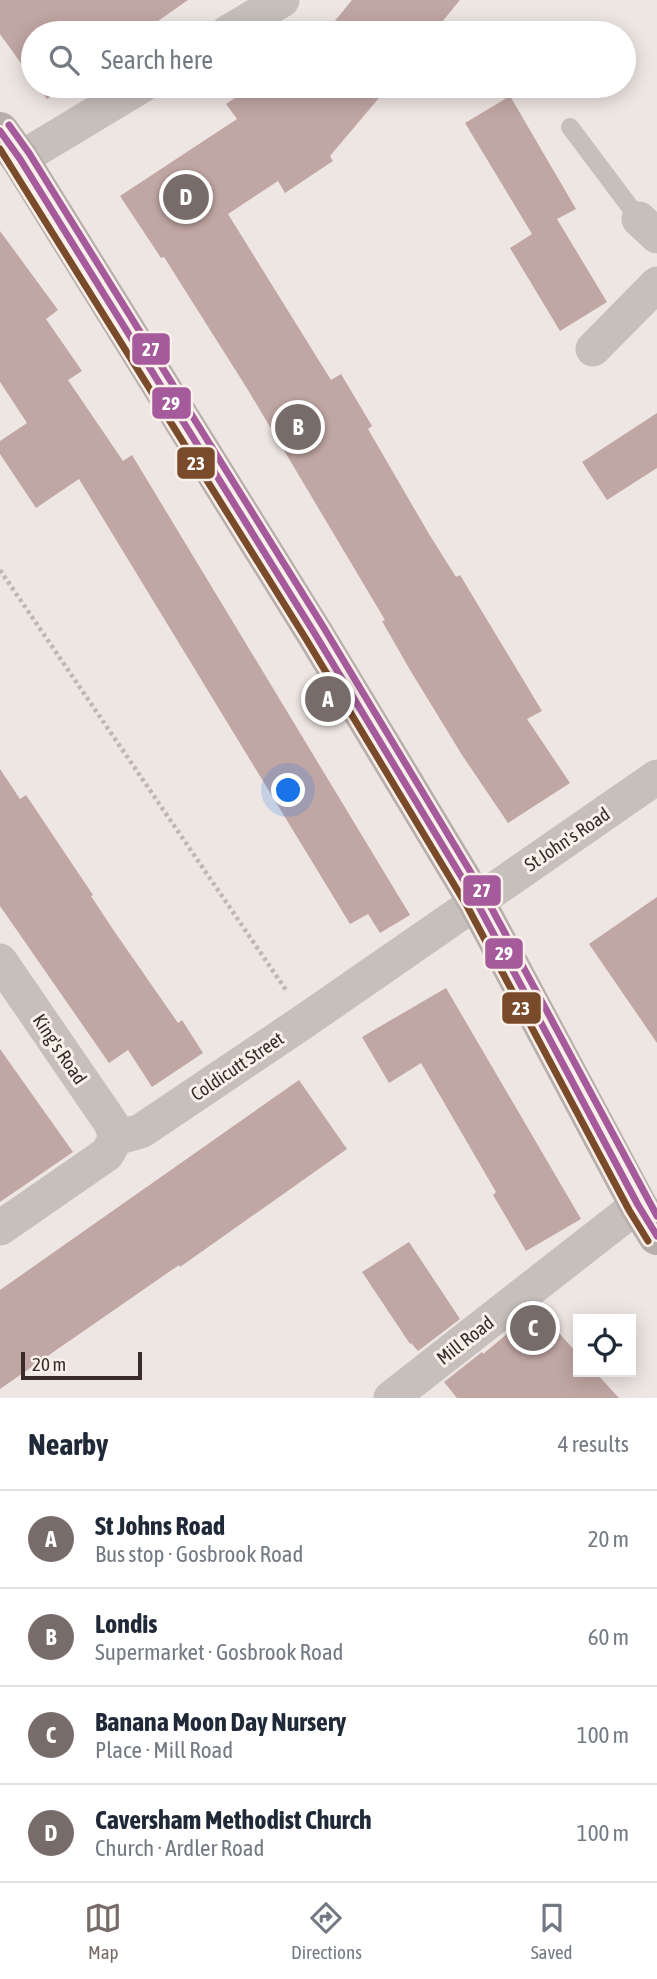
<!DOCTYPE html>
<meta charset="utf-8">
<style>
:root{--surface:#fff;--page:#f2f2f3;--text:#1f2937;--muted:#747a83;--line:#e0e1e3;--accent:#786c6a}
body{margin:0;font-family:"Asap Condensed",sans-serif;background:var(--page);color:var(--text)}
.controls{position:absolute;right:21px;bottom:21px;display:grid;overflow:hidden;border-radius:0px;box-shadow:0 4px 18px #0003}
.controls button{width:63px;height:63px;display:grid;place-items:center;padding:0;border:0;border-bottom:2px solid var(--line);background:var(--surface);color:var(--text);font:35px sans-serif}
.scale{position:absolute;left:21px;bottom:18px;width:121px;box-sizing:border-box;padding-left:7px;border:4px solid #382b29;border-top:0;font-size:19px;line-height:24px;white-space:nowrap;color:#382b29;-webkit-text-stroke:5px #faf0ea;paint-order:stroke}
.you{position:absolute;left:289px;top:791px;width:24px;height:24px;margin:-18px;border:5px solid #fff;border-radius:50%;background:#1a73e8;box-shadow:0 0 0 10px #1a73e833}
.badge{display:grid;place-items:center;width:46px;height:46px;border-radius:50%;background:var(--accent);color:#fff;font-size:23px;font-weight:700}
.pin{position:absolute;translate:-50% -50%;border:4px solid #fff;box-shadow:0 2px 7px #0006}
.list{margin:0;padding:0;list-style:none}
h2{display:flex;justify-content:space-between;align-items:center;height:91px;margin:0;padding:0 28px;font-size:30px}
h2 small{font-size:23px;font-weight:400;color:var(--muted)}
.list li{display:grid;grid-template-columns:46px 1fr auto;gap:21px;align-items:center;box-sizing:border-box;height:98px;padding:0 28px;border-top:2px solid var(--line)}
.list b{display:block;font-size:26px;white-space:nowrap}
.list p{margin:0;font-size:23px;white-space:nowrap;color:var(--muted)}
.list em{font-size:23px;font-style:normal;color:var(--muted)}
.icon{flex:none;width:38px;height:38px;fill:none;stroke:currentColor;stroke-width:2;stroke-linecap:round;stroke-linejoin:round}
.map{position:relative;flex:none;width:657px;height:1398px;overflow:hidden}
.search{position:absolute;background:var(--surface);box-shadow:0 4px 18px #0003;left:21px;right:21px;top:21px;height:77px;display:flex;align-items:center;gap:18px;box-sizing:border-box;padding:0 24px;border-radius:38px;color:var(--muted);font-size:26px}
.sheet{height:483px;background:var(--surface)}
nav{display:flex;justify-content:space-around;align-items:center;box-sizing:border-box;height:98px;border-top:2px solid var(--line);background:var(--surface);font-size:19px;color:var(--muted)}
nav a{display:grid;justify-items:center;gap:4px}
nav .on{color:var(--accent)}
.map>svg:first-child{display:block}
.building{fill:#c1a7a4}
.lines{fill:none;stroke-linecap:round;stroke-linejoin:round}
.path{stroke:#c0b7b4;stroke-width:4.5;stroke-dasharray:3.5 3.5;stroke-linecap:butt}
.lane{stroke:#c7bfbb;stroke-width:18}
.street{stroke:#c7bfbb;stroke-width:35}
.secondary{stroke:#b8afac;stroke-width:38}
.bus-1-casing{stroke:#faf0ea;stroke-width:12}
.bus-2-casing{stroke:#faf0ea;stroke-width:12}
.bus-3-casing{stroke:#faf0ea;stroke-width:12}
.bus-1{stroke:#a55b9b;stroke-width:7}
.bus-2{stroke:#7a4b2a;stroke-width:7}
.bus-3{stroke:#a55b9b;stroke-width:7}
.labels{text-anchor:middle;dominant-baseline:central;stroke-width:6;stroke-linejoin:round;paint-order:stroke}
.street-label{font-size:19px;fill:#382b29;stroke:#faf0ea}
.line-badge{stroke:#faf0ea;stroke-width:2.5}
.badge-label{font-size:19px;text-anchor:middle;font-weight:bold;fill:#fff}
</style>
<div class="map">
<svg width="657" height="1398" viewBox="0 0 657 1398">
<rect width="100%" height="100%" fill="#eee6e3"/>
<path class="building" d="M0 0H188L141 33H33V80L0 34Z
M352 0H460L433 33H325Z
M37 86H66L47 99Z
M253 86H389L330 156 333 161 285 193 278 181 228 214 331 380 341 374 372 426 368 429 429 534 456 577 460 575 542 711 527 719 570 783 508 823 462 755 410 670 382 621 385 620 248 390 164 257 161 258 120 196 237 119 226 104Z
M510 96 576 209 557 219 607 302 560 331 510 248 532 234 465 123Z
M0 231 58 310 46 319 82 371 68 380 123 461 132 455 410 915 380 933 368 914 350 924 79 479 36 508 0 454V441L27 423 0 382Z
M657 413V468L607 500 582 462Z
M0 769 20 799 26 795 93 895 91 896 112 928 178 1023 182 1020 203 1053 152 1087 128 1050 109 1063 0 906Z
M657 897V1043L589 944Z
M446 988 581 1219 526 1251 493 1195 496 1192 421 1063 389 1083 362 1037Z
M0 1049 73 1152 0 1202Z
M299 1080 347 1149 180 1267 179 1265 0 1389V1290Z
M409 1242 460 1319 418 1351 411 1343 410 1344 362 1272Z
M537 1309 578 1354V1372H595L619 1398H457L444 1382 482 1352 483 1354Z"/>
<g class="lines">
<path class="path" d="M0 570 286 990"/>
<path class="lane" d="M570 127 639 219"/>
<path class="street" d="M227 33 282 0
M20 159 141 86
M639 219 657 236
M593 349 657 284
M0 961 111 1123 116 1138
M0 1228 107 1154 116 1138 141 1131 306 1020 657 777
M391 1398 638 1205"/>
<path class="secondary" d="M0 131 20 159 315 634 476 901 638 1205 657 1236"/>
<defs>
<path id="bus-1" d="M0 131 20 159 315 634 476 901 638 1205 657 1236"/>
<path id="bus-2" d="M0 149 306 639 467 906 629 1210 648 1241"/>
<path id="bus-3" d="M9 125 29 153 324 628 485 896 657 1216"/>
</defs>
<use href="#bus-1" class="bus-1-casing"/>
<use href="#bus-2" class="bus-2-casing"/>
<use href="#bus-3" class="bus-3-casing"/>
<use href="#bus-1" class="bus-1"/>
<use href="#bus-2" class="bus-2"/>
<use href="#bus-3" class="bus-3"/>
</g>
<g class="labels">
<g class="street-label">
<text transform="translate(567 839) rotate(-34)">St John's Road</text>
<text transform="translate(60 1049) rotate(56)">King's Road</text>
<text transform="translate(237 1066) rotate(-34)">Coldicutt Street</text>
<text transform="translate(465 1340) rotate(-38)">Mill Road</text>
</g>
</g>
<g class="line-badge">
<rect x="131" y="332" width="40" height="34" rx="7" fill="#a55b9b"/>
<rect x="151" y="386" width="41" height="34" rx="7" fill="#a55b9b"/>
<rect x="176" y="446" width="40" height="34" rx="7" fill="#7a4b2a"/>
<rect x="462" y="874" width="40" height="33" rx="7" fill="#a55b9b"/>
<rect x="484" y="937" width="40" height="33" rx="7" fill="#a55b9b"/>
<rect x="501" y="991" width="41" height="34" rx="7" fill="#7a4b2a"/>
</g>
<g class="badge-label">
<text x="151" y="356">27</text>
<text x="171" y="410">29</text>
<text x="196" y="470">23</text>
<text x="482" y="897">27</text>
<text x="504" y="960">29</text>
<text x="521" y="1015">23</text>
</g>
</svg>
<div class="controls">
<button><svg class="icon" aria-label="locate" viewBox="0 0 24 24"><circle cx="12" cy="12" r="6"/><path d="M12 2v4M12 18v4M2 12h4M18 12h4"/></svg></button>
</div>
<div class="scale">20 m</div>
<div class="you"></div>
<div class="pin badge" style="left:328px;top:699px">A</div>
<div class="pin badge" style="left:298px;top:427px">B</div>
<div class="pin badge" style="left:533px;top:1328px">C</div>
<div class="pin badge" style="left:186px;top:197px">D</div>
<div class="search"><svg class="icon" aria-label="search" viewBox="0 0 24 24"><circle cx="10" cy="10" r="6"/><path d="M15 15l6 6"/></svg>Search here</div>
</div>
<section class="sheet">
<h2>Nearby<small>4 results</small></h2>
<ul class="list">
<li><span class="badge">A</span><div><b>St Johns Road</b><p>Bus stop · Gosbrook Road</p></div><em>20 m</em></li>
<li><span class="badge">B</span><div><b>Londis</b><p>Supermarket · Gosbrook Road</p></div><em>60 m</em></li>
<li><span class="badge">C</span><div><b>Banana Moon Day Nursery</b><p>Place · Mill Road</p></div><em>100 m</em></li>
<li><span class="badge">D</span><div><b>Caversham Methodist Church</b><p>Church · Ardler Road</p></div><em>100 m</em></li>
</ul>
</section>
<nav>
<a class="on"><svg class="icon" aria-label="map" viewBox="0 0 24 24"><path d="M3 6l6-2 6 2 6-2v14l-6 2-6-2-6 2zM9 4v14M15 6v14"/></svg>Map</a>
<a><svg class="icon" aria-label="directions" viewBox="0 0 24 24"><path d="M12 3l9 9-9 9-9-9zM9 14v-3h6M13 9l2 2-2 2"/></svg>Directions</a>
<a><svg class="icon" aria-label="saved" viewBox="0 0 24 24"><path d="M7 4h10v16l-5-4-5 4z"/></svg>Saved</a>
</nav>
